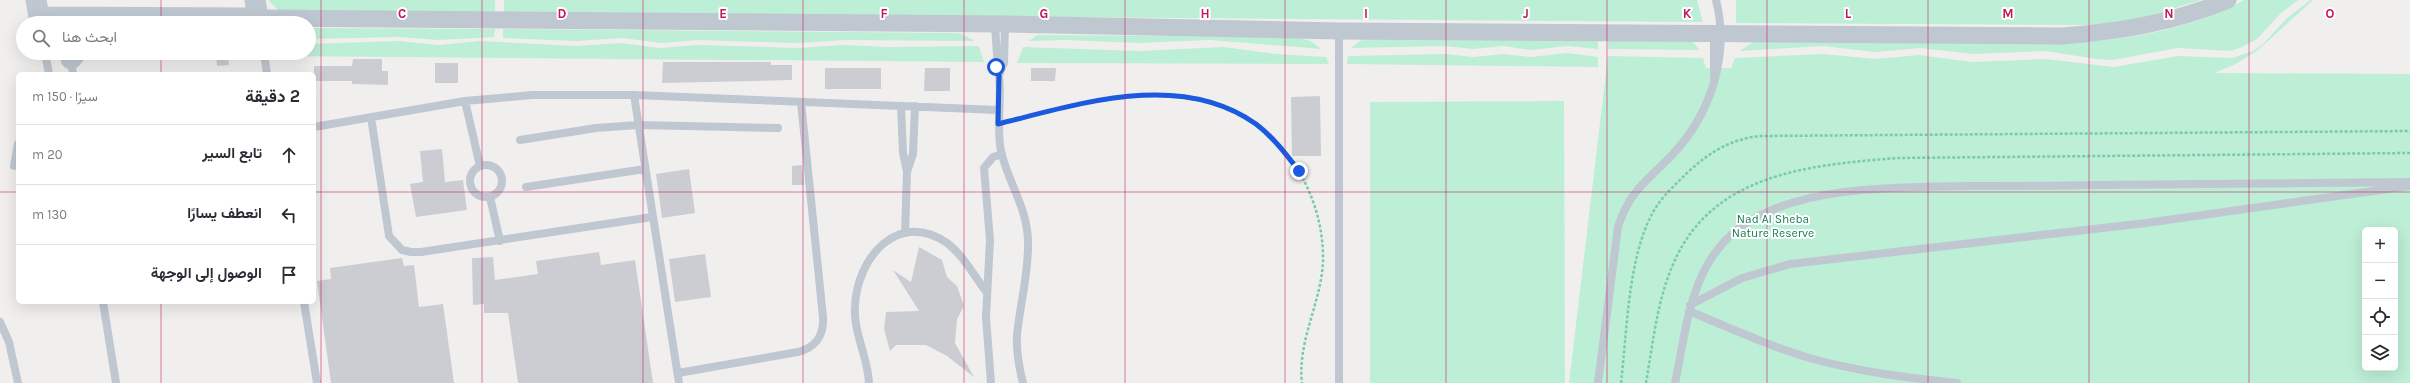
<!DOCTYPE html>
<html lang="ar">
<meta charset="utf-8">
<style>
:root{--surface:#fff;--page:#f7f7f7;--text:#2b2b33;--muted:#7c7c81;--line:#e1e1e2}
body{margin:0;font-family:Karla,Vazirmatn,sans-serif;background:var(--page);color:var(--text);direction:rtl}
.controls{position:absolute;right:12px;bottom:12px;display:grid;overflow:hidden;border-radius:6px;box-shadow:0 4px 16px #0002}
.controls button{width:36px;height:36px;display:grid;place-items:center;padding:0;border:0;border-bottom:1px solid var(--line);background:var(--surface);color:var(--text);font:20px sans-serif}
.stop{position:absolute;width:12px;height:12px;margin:-9px;border:3px solid #1b5ade;border-radius:50%;background:#fff}
.stop.end{background:#1b5ade;border-color:#fff;box-shadow:0 1px 4px #0008}
.list{margin:0;padding:0;list-style:none}
h2{display:flex;justify-content:space-between;align-items:center;height:52px;margin:0;padding:0 16px;font-size:17px}
h2 small{font-size:13px;font-weight:400;color:var(--muted)}
.list li{display:grid;grid-template-columns:26px 1fr auto;gap:12px;align-items:center;box-sizing:border-box;height:60px;padding:0 16px;border-top:1px solid var(--line)}
.list b{display:block;font-size:15px;white-space:nowrap}
.list em{font-size:13px;font-style:normal;color:var(--muted)}
.icon{flex:none;width:22px;height:22px;fill:none;stroke:currentColor;stroke-width:2;stroke-linecap:round;stroke-linejoin:round}
.map{position:relative;flex:none;width:2410px;height:383px;overflow:hidden;direction:ltr}
.search{position:absolute;background:var(--surface);box-shadow:0 4px 16px #0002;left:16px;top:16px;width:300px;height:44px;display:flex;align-items:center;gap:10px;box-sizing:border-box;padding:0 14px;border-radius:22px;color:var(--muted);font-size:15px}
.panel{position:absolute;background:var(--surface);box-shadow:0 4px 16px #0002;left:16px;top:72px;width:300px;height:232px;border-radius:6px;direction:rtl}
.map>svg:first-child{display:block}
.green{fill:#bdeed6;fill-rule:evenodd}
.building{fill:#cbcdd3}
.lines{fill:none;stroke-linecap:round;stroke-linejoin:round}
.path{stroke:#76ccab;stroke-width:2.5;stroke-dasharray:3 2;stroke-linecap:butt}
.service{stroke:#bfc7d0;stroke-width:8}
.minor{stroke:#bfc7d0;stroke-width:17}
.tertiary{stroke:#bfc7d0;stroke-width:21}
.route{stroke:#1b5ade;stroke-width:5}
.grid{fill:none;stroke:#c2185b;stroke-width:1;stroke-opacity:0.55}
.labels{text-anchor:middle;dominant-baseline:central;stroke-width:4;stroke-linejoin:round;paint-order:stroke}
.park-label{font-size:12px;fill:#187c56;stroke:#fff}
.grid-label{font-size:13px;text-anchor:middle;font-weight:bold;fill:#c2185b;stroke:#fff;stroke-width:4;stroke-linejoin:round;paint-order:stroke}
</style>
<div class="map">
<svg width="2410" height="383" viewBox="0 0 2410 383">
<rect width="100%" height="100%" fill="#f1efee"/>
<path class="green" d="M268 0H495V13L278 10Z
M504 0H1697L1703 22 504 13Z
M1736 0H2201L2146 17 2095 25 1736 23Z
M2244 0H2298L2280 14 2257 39 2240 48 2231 51 2177 48 2113 60 2096 59 2046 51 1973 54 1920 48 1875 52 1823 46 1739 51 1757 40C1823 41 1889 42 1954 43 2053 44 2154 49 2244 0Z
M2310 0H2313L2258 50 2236 64 2214 73 2410 74V383H1569L1608 56 1703 58 1706 68H1731L1735 58 1823 54 1875 59 1919 55 1972 62 2046 59 2114 67 2178 56 2232 58 2253 51 2262 45 2286 19ZM2365 230H2395V368H2365Z
M309 28 495 29 494 37 439 40 398 37 309 39Z
M503 29 955 33 962 34 975 41 845 40 798 43 697 40 661 43 622 38 577 41 503 38Z
M1037 35 1296 37 1311 41 1321 49 1210 40 1138 43 1067 40 1029 41Z
M1598 38V49L1567 46 1531 50 1503 46 1473 49 1445 46 1351 48 1363 39Z
M1608 38 1693 42 1700 50 1608 49Z
M398 41 439 45 479 41 577 46 622 43 660 48 697 45 798 48 845 45 888 47 979 46 984 62 277 56V53H309V44Z
M1023 47 1138 51 1224 47 1276 54 1326 57 1329 64 1017 63Z
M1567 53 1598 57V67L1347 64 1348 56 1445 54 1473 57 1503 54 1531 57Z
M1564 101 1565 383H1370V102Z"/>
<path class="building" d="M216 53H228L229 65 217 66Z
M353 59H382V71H388V85L352 84V81H314V66H352Z
M663 62H771V65H792V80L662 83Z
M435 63H458V83H435Z
M825 68H881V89H825Z
M925 68H950V91H924Z
M1031 68H1056L1055 81H1031Z
M1320 96 1321 156H1292L1291 97Z
M442 149 445 182 463 180 467 210 416 217 410 184 423 182 420 151Z
M802 165 804 185H792V166Z
M689 169 695 213 662 218 656 174Z
M919 247 942 260 947 277 957 286 964 306 957 319 955 343 974 377 947 356 926 345H896L890 351 884 329 886 312 919 311 893 270 911 282Z
M599 252 601 265 635 260 653 383H518L508 313H484V304L473 305 472 258 493 257 495 280 538 274 536 261Z
M705 254 711 297 675 302 669 259Z
M402 258 404 266 414 265 419 307 443 304 454 383H331L317 281 331 279 330 268Z"/>
<g class="lines">
<path class="path" d="M1010 121C1107 97 1219 65 1291 160 1312 188 1324 226 1323 262 1321 303 1297 342 1302 383
M1621 383C1627 332 1628 259 1652 214 1661 197 1675 185 1688 172 1710 152 1729 140 1759 136L2410 131
M1646 383C1653 343 1657 300 1674 262 1714 172 1812 165 1897 158L2410 153"/>
<path class="service" d="M995 24C996 42 997 59 999 76 1002 101 996 126 1001 151 1008 183 1027 206 1028 241 1029 273 1020 304 1017 335 1016 351 1019 367 1023 383
M1339 31V383
M1714 33V77
M45 53 49 74
M264 53 267 74
M71 59 73 74
M999 75 1004 63 1005 24
M634 95 679 383
M465 101 480 166
M901 106 903 153 907 172 905 233
M371 117 389 236 402 250 411 252H421L652 217
M314 127 465 101 532 95H634L998 110
M520 140 596 128 638 125 778 128
M470 181a16 16 0 1 1 32 0a16 16 0 1 1-32 0Z
M14 166 18 144
M907 172 913 154 915 106
M526 187 645 169
M490 197 500 241
M103 302 116 383
M304 302 317 383
M1690 305 1742 278 1790 264 2146 223 2409 186
M1689 311C1730 328 1771 347 1813 359 1861 372 1908 378 1957 383
M0 322 9 342 18 383
M678 373 798 352C816 347 824 336 823 317L801 102
M869 383C868 357 853 332 855 306 857 258 898 209 947 243 963 255 975 277 987 293
M991 383 986 317 990 240 984 168 993 157 1002 154
M1598 383 1618 227C1630 190 1646 182 1672 155 1711 114 1730 55 1716 0
M1675 383C1687 327 1690 263 1742 226 1800 185 1900 187 1970 186 2013 186 2055 186 2098 185 2202 184 2306 183 2410 182"/>
<path class="minor" d="M258 18 1005 24 1339 31 2062 36C2123 31 2171 23 2228 0"/>
<path class="tertiary" d="M36 0 39 17 258 18 255 0
M71 59 76 53"/>
</g>
<g class="lines">
<path class="route" d="M996 67 999 75 998 124C1079 104 1180 70 1256 124 1273 137 1286 154 1299 171"/>
</g>
<path class="grid" d="M161 0V23M321 0V383M482 0V383M643 0V383M803 0V383M964 0V383M1125 0V383M1285 0V383M1446 0V383M1607 0V383M1767 0V383M1928 0V383M2089 0V383M2249 0V383M161 53V74M0 192H18M314 192H2410M161 302V383"/>
<g class="labels">
<g class="park-label">
<text x="1773" y="219">Nad Al Sheba<tspan x="1773" dy="14">Nature Reserve</tspan></text>
</g>
</g>
<g class="grid-label">
<text x="402" y="18">C</text>
<text x="562" y="18">D</text>
<text x="723" y="18">E</text>
<text x="884" y="18">F</text>
<text x="1044" y="18">G</text>
<text x="1205" y="18">H</text>
<text x="1366" y="18">I</text>
<text x="1526" y="18">J</text>
<text x="1687" y="18">K</text>
<text x="1848" y="18">L</text>
<text x="2008" y="18">M</text>
<text x="2169" y="18">N</text>
<text x="2330" y="18">O</text>
</g>
</svg>
<div class="controls">
<button>+</button>
<button>−</button>
<button><svg class="icon" aria-label="locate" viewBox="0 0 24 24"><circle cx="12" cy="12" r="6"/><path d="M12 2v4M12 18v4M2 12h4M18 12h4"/></svg></button>
<button><svg class="icon" aria-label="layers" viewBox="0 0 24 24"><path d="M12 4l9 5-9 5-9-5zM3 14l9 5 9-5"/></svg></button>
</div>
<div class="stop" style="left:996px;top:67px"></div>
<div class="stop end" style="left:1299px;top:171px"></div>
<div class="search"><svg class="icon" aria-label="search" viewBox="0 0 24 24"><circle cx="10" cy="10" r="6"/><path d="M15 15l6 6"/></svg>ابحث هنا</div>
<section class="panel">
<h2>2 دقيقة<small>سيرًا · 150 m</small></h2>
<ul class="list">
<li><svg class="icon" aria-label="ahead" viewBox="0 0 24 24"><path d="M12 20V5M6 11l6-6 6 6"/></svg><div><b>تابع السير</b></div><em>20 m</em></li>
<li><svg class="icon" aria-label="left" viewBox="0 0 24 24"><path d="M17 20v-9H6M10 6l-5 5 5 5"/></svg><div><b>انعطف يسارًا</b></div><em>130 m</em></li>
<li><svg class="icon" aria-label="arrive" viewBox="0 0 24 24"><path d="M6 21V4h12l-3 4 3 4H6"/></svg><div><b>الوصول إلى الوجهة</b></div></li>
</ul>
</section>
</div>
